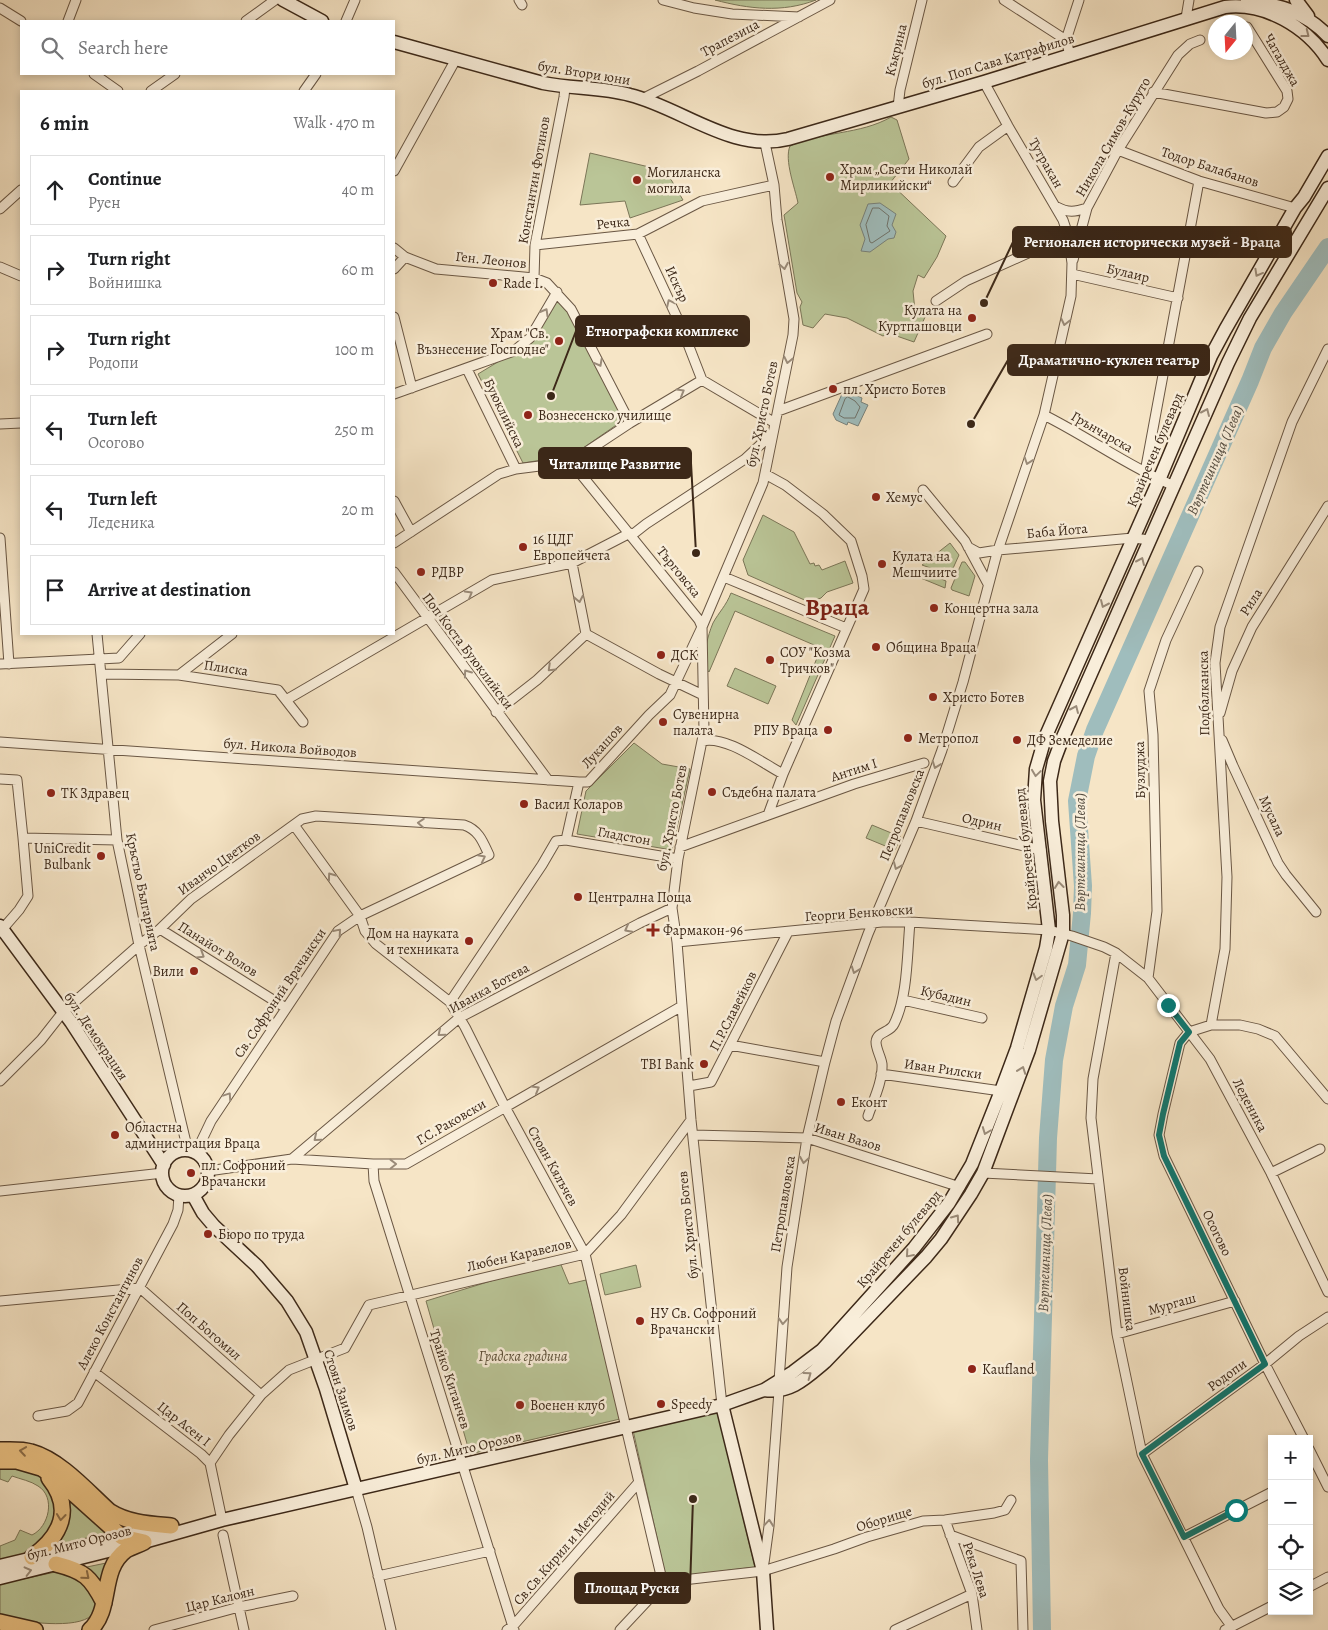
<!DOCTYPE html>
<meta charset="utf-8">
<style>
:root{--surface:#fff;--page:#f2f2f2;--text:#202124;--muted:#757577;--line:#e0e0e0}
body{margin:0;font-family:Alegreya,serif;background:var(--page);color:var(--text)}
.controls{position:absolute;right:15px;bottom:15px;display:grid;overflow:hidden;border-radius:0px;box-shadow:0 2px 8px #0003}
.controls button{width:45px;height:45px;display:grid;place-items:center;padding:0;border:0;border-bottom:1px solid var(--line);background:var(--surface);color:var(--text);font:25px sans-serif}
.compass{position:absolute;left:1208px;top:15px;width:45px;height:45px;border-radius:50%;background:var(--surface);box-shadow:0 2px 8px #0003;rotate:198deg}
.stop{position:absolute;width:15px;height:15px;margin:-11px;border:4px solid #0f766e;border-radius:50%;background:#fff}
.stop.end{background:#0f766e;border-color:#fff;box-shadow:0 1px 5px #0008}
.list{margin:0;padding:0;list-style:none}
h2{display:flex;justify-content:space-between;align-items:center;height:65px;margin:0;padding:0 20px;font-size:21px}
h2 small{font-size:16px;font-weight:400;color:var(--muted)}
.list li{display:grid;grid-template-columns:32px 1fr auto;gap:15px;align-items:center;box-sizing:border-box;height:70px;margin:0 10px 10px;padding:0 10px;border:1px solid var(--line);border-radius:0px}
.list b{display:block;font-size:19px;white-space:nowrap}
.list p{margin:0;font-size:16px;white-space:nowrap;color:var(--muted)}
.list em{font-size:16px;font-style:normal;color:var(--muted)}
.icon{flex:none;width:28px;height:28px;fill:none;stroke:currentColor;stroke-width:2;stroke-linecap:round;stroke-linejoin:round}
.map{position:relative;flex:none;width:1328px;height:1630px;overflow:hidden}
.search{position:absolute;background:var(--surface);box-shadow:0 2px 8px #0003;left:20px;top:20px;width:375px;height:55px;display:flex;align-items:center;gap:12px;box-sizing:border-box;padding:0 18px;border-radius:0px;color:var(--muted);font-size:19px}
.panel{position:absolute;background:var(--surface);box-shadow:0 2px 8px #0003;left:20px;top:90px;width:375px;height:545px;border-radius:0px}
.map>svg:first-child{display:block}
.green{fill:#bac597;stroke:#7b7658}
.water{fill:#9fbdbd;stroke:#77817b}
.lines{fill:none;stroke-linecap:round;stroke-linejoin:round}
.shore{stroke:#6e726a;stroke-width:1}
.river{stroke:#9fbdbd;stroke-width:18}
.street-casing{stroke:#6a5744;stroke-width:11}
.secondary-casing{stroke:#3c2818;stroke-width:15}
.primary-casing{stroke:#3c2818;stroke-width:18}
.street{stroke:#f9eeda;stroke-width:9}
.secondary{stroke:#f9eeda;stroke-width:12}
.primary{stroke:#ebc283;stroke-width:15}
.oneway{stroke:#9a8b79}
.oneway2{stroke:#8b6d48}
.route{stroke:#0f766e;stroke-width:6}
.poi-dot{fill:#8f2418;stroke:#f9eeda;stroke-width:2}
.labels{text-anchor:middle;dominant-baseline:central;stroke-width:5;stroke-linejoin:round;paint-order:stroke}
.street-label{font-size:14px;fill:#3c2818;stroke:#f9eeda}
.poi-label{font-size:14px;fill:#3c2818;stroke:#f9eeda;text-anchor:start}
.park-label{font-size:14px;font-style:italic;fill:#5c4f38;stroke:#f9eeda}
.water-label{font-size:15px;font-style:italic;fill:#554d41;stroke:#f9eeda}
.town-label{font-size:24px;font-weight:bold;fill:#7a1f14;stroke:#f9eeda}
.leader{fill:none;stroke:#3c2818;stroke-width:2}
.callout-dot{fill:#3c2818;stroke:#f9eeda;stroke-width:2}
.callout{fill:#3c2818;stroke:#3c2818;stroke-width:2}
.callout-label{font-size:15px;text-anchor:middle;font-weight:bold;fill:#fff}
</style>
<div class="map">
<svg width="1328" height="1630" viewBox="0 0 1328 1630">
<rect width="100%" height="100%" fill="#f6e5c6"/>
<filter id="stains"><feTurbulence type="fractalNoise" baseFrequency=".004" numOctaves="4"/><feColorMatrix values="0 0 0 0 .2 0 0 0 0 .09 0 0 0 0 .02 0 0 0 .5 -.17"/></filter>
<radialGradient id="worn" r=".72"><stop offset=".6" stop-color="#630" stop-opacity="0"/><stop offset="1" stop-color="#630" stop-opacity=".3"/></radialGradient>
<path class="green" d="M715 0H816C782 13 749 9 715 0Z
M891 117 897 120 909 159 890 183 946 236 937 257 924 278 918 275 913 291 915 311 925 317 914 342 888 333 883 336 847 318 825 314 813 328 803 325 800 307 802 302 797 293 784 215 798 203C795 188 784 160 790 146 822 131 860 135 891 117Z
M590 153 666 171 683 200 630 218 625 201 580 205Z
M557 300 566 303 625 419 573 455 523 463 478 374 534 340Z
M763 515 794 532 810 564 814 563 815 566 819 565 822 570 845 561 853 583 827 592 821 598 809 602 748 575 743 560Z
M950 543 959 555 950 575 922 565Z
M962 562H965L975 576 969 596 952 590 951 588Z
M916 570H919L946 581 945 588 911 574Z
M731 593 835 636 796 725 792 720 821 648 735 611 709 672 703 665C705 651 707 637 713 623 719 612 726 606 731 593Z
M735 668 776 686 768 704 727 686Z
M634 743 662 764 690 769 672 850 577 834 586 791Z
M872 825 901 837 895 850 866 838Z
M559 1260 569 1284 586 1280 620 1419 470 1454 426 1301Z
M636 1265 641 1287 605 1295 600 1274Z
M717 1410 755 1567 666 1578 633 1430Z
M0 1465C14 1466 30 1466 41 1476 64 1497 58 1529 36 1547 33 1549 30 1553 27 1554 19 1558 8 1558 0 1560V1546L15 1540 20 1530 32 1535C49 1527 56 1497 38 1486 31 1481 20 1479 12 1476L8 1482 0 1479Z
M63 1490 113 1533 53 1547Z
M111 1562 101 1589 82 1568Z
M60 1571 87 1582C89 1587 93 1594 95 1600 96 1604 94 1610 92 1615 77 1630 23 1622 0 1617V1584Z"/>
<path class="water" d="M880 203 896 214 892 225 896 232 894 238 888 239 870 252 861 251 865 239 860 225 868 204Z
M849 392 862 398 861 402 868 405 858 426 848 422 847 425 836 420 833 414 842 394Z"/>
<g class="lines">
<path class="shore" d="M873 208H879L889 216 887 226 890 231 872 243 870 242 866 225Z
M848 397 855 401 860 407 855 418H844L839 415 845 399Z"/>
<path class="river" d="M1042 1630 1039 1460 1048 1138 1054 1060 1064 1006 1077 965 1082 913 1083 886 1077 801 1086 756 1095 730 1250 381 1263 348 1283 313 1328 247"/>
<defs>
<path id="street" d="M519 0 522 5
M663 0 694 8 732 14 799 17
M1004 0 1066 40
M0 8 21 21
M1186 18 1189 0
M68 21 76 0
M246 21 275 0
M346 21 355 0
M1070 55 1066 40 1079 0
M94 74 118 91
M151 91 175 74
M304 91 316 74
M1153 92 1266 113 1277 112 1284 107 1288 99 1287 91 1247 27
M642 99 698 71 830 0
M898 107 900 90 922 0
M1118 150 1199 181 1295 208
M394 171 456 59
M953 182 979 147 1008 126
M1057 207C1068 213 1075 212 1087 208
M0 209 21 190
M638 234 681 326 702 380 775 423
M535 245 638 234 702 201 774 185
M394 248 405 257 436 269 534 278 547 283 571 309 630 423
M1073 260 1087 208 1118 150 1178 55 1190 44 1200 40
M0 267 21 276
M394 269 405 257
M1072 274 1178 298
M534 278 535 245 564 97 565 87
M936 301 966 281 1068 235
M394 317 412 388
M467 369 516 469
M394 394 514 351 530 338 557 292
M778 411 987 334
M1044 415C1088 437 1129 467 1174 486
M0 424 21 423
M1145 472 1199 181
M765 474 785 485 823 514 851 541 862 576 864 589 783 774 768 815
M923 490 965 541 988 584
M394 501 411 532
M632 535 646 524 745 459 773 433
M0 538 9 664
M394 543 499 474 516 469 571 462 630 423 702 380
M968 547 979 553 998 550 1133 538 1150 540
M572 563 586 634 659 674 703 695
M394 572 548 780
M724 577 846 628
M97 634 117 840 139 945 188 1151
M0 664 119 658 140 634
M102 674 179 675 278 690 303 722
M179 675 232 634
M286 700 492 580 572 563 630 533
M496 712 537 680 586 634
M1220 713 1232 671 1252 627 1328 506
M1222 740 1233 766 1278 863 1286 875 1316 912
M702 741C726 735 762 763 783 774
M0 742 579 782
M0 779 17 780 23 838 117 840
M916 821 1041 850
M294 825 360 916 365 931 376 944 450 1002 465 1027 505 1107 585 1254 663 1584
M566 840 678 859
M680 847 854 784 924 763
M160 929 286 1008
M0 932 19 910 28 896 23 838
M677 942 882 922H910L1049 930 1072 936 1104 947 1116 953 1148 978 1210 1059 1271 1173 1328 1292
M1116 953 1093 1079 1091 1118 1117 1334 1142 1454 1219 1609 1232 1627
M1148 978 1157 911 1153 735 1149 691 1166 640 1198 571
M903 1000 982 1018
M450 1002 542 865 556 841 566 840 579 782H588L649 715 670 695 702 627 699 620 571 462
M1211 1025 1225 949 1227 877 1215 663 1220 627 1292 422 1328 349
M730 1045 825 1062
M881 1074 1001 1091
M0 1081 41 1040 63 1012 139 945 160 929 191 899 302 819 316 816 464 825C479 830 483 842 489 855L360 916 338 931 211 1121 201 1142 198 1154
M689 1086 711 1082 788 932
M868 1116C873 1101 883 1081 882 1064 881 1057 876 1049 876 1042 877 1031 890 1033 894 1024 908 996 907 954 910 922
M693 1135 807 1138 960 1187
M292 1159 459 1018 640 923 672 908
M373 1164 374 1181 514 1630
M208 1171 292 1159 373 1164H406L682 1006
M983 1173 1098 1179
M1271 1173 1320 1149
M0 1191 163 1173
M0 1301 140 1288 261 1395
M1117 1334 1235 1301
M94 1372 201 1454 210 1463 222 1520
M779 1381 787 1267 807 1138 825 1062 836 1021 868 934 916 821 942 750 963 682 997 553 1044 415 1071 296 1072 263 1068 235 1063 220 1008 126 984 82
M722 1405 691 1120 677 942 672 908 678 859 704 731 702 627 763 483 793 335 794 319 777 220 774 185 765 143
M38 1416 67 1411 78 1403 173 1224 178 1210 179 1195
M1304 1439 1265 1364 1164 1156 1159 1135 1163 1114 1180 1043 1189 1032 1211 1025H1240L1258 1029 1275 1036 1328 1099
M1309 1449 1328 1487
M1142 1454 1265 1364 1299 1336 1328 1317
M210 1463 229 1435 261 1395 289 1370 345 1348 369 1305 585 1254 621 1215 691 1120
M356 1489 367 1527 391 1630
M945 1520 972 1594 977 1630
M223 1535 244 1630
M950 1535 1021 1561 1023 1630
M1184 1537 1272 1492
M764 1563 769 1526 779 1391
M378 1576 490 1551
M1309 1587 1328 1577
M154 1630 239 1607 293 1596
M507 1630 513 1626 639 1482
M620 1630 665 1582 763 1571 834 1549 867 1537 923 1521 945 1520 994 1513 1005 1510 1011 1500
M895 1630 972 1594
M1225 1630 1272 1606"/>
<path id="secondary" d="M283 0 322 21
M1296 0 1308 16
M1245 5C1276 0 1307 14 1328 36
M394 42 543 83C572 89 601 87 630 95 682 108 732 153 788 139L984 82 1225 7C1265 2 1307 27 1328 60
M0 926 71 1022 164 1165
M162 1173a23 23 0 1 1 46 0a23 23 0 1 1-46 0Z
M193 1195 203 1213 214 1226 257 1266 287 1301 306 1332 326 1389 356 1489
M764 1390C790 1394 806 1378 825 1362L926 1257 941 1239 971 1194 983 1173 1029 1050 1063 933V915L1052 821 1050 781 1054 761 1063 737 1228 363 1250 318 1328 188
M722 1405 763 1571 767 1630
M0 1566 163 1527
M0 1578 144 1542 222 1520 722 1405 764 1390 793 1372 822 1350 914 1248 949 1203 972 1164 1001 1091 1017 1048 1046 948 1049 930 1034 800 1036 769 1045 738 1159 480 1211 356 1225 330 1295 208 1304 197 1328 156"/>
<path id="primary" d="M0 1450C11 1450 21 1449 31 1452 60 1460 87 1491 109 1511 128 1523 149 1524 171 1526
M0 1461H17L41 1468 55 1477 122 1537 144 1542
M32 1557C61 1536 74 1509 49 1478
M56 1564C84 1571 91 1577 104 1603
M0 1622 35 1630
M90 1630C113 1609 99 1570 126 1550 131 1547 138 1545 144 1542"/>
</defs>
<use href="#street" class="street-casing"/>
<use href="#secondary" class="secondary-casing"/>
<use href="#primary" class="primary-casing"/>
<use href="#street" class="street"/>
<use href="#secondary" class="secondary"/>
<use href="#primary" class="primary"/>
</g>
<defs><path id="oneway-chevron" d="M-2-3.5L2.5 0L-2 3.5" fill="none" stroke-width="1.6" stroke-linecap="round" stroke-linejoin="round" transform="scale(1.25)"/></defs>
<g class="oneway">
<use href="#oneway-chevron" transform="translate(1306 34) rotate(38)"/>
<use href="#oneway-chevron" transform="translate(784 266) rotate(80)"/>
<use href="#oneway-chevron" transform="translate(1258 273) rotate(119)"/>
<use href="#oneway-chevron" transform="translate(670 303) rotate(-115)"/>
<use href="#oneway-chevron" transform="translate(545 312) rotate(-60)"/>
<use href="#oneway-chevron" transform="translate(1065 322) rotate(103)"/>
<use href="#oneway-chevron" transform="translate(788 360) rotate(102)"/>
<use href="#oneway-chevron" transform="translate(599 363) rotate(62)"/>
<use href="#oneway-chevron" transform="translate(681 392) rotate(-30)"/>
<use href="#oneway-chevron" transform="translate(1206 412) rotate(-66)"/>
<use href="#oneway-chevron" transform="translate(1028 461) rotate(109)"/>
<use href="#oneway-chevron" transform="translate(1141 561) rotate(-66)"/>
<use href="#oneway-chevron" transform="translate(469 594) rotate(-30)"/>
<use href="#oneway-chevron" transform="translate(579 599) rotate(79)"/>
<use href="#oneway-chevron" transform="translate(1104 604) rotate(114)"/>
<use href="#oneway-chevron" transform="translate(551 668) rotate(136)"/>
<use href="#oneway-chevron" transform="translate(467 673) rotate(-126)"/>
<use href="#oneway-chevron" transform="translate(1075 709) rotate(-66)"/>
<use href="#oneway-chevron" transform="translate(936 765) rotate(110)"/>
<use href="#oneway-chevron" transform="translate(1036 773) rotate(98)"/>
<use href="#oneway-chevron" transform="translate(421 823) rotate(-176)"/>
<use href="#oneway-chevron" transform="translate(482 858) rotate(-27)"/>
<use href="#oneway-chevron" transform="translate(897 866) rotate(113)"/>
<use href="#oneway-chevron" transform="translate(331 876) rotate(-126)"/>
<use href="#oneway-chevron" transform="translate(1059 885) rotate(-96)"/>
<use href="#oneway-chevron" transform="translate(628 929) rotate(152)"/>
<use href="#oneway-chevron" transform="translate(338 932) rotate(-49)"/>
<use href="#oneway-chevron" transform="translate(201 955) rotate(32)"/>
<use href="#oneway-chevron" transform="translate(855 970) rotate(110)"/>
<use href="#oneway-chevron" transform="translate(1037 977) rotate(106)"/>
<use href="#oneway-chevron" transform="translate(441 1033) rotate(140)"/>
<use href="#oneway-chevron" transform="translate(1022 1070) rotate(-70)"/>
<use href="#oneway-chevron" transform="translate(536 1089) rotate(-30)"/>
<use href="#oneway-chevron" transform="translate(228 1096) rotate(-56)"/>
<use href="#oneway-chevron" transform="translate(986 1131) rotate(111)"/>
<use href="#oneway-chevron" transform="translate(317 1138) rotate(140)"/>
<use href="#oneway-chevron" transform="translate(804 1160) rotate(99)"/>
<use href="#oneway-chevron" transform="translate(393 1164) rotate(-1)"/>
<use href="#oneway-chevron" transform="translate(956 1218) rotate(-55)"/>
<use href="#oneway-chevron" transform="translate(909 1254) rotate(131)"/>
<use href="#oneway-chevron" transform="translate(783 1321) rotate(94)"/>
<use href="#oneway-chevron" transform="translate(808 1375) rotate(-36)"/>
<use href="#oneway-chevron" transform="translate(769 1523) rotate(-85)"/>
<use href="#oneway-chevron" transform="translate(28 1571) rotate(-14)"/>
</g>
<g class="oneway2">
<use href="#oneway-chevron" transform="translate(23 1451) rotate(-172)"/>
<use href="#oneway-chevron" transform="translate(61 1517) rotate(96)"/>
<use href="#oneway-chevron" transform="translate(86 1576) rotate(40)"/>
</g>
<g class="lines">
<path class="route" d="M1168 1005 1189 1032 1180 1043 1163 1114 1159 1135 1164 1156 1265 1364 1142 1454 1184 1537 1236 1510"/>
</g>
<g class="poi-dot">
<circle cx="830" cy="177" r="5"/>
<circle cx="637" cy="180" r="5"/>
<circle cx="493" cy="283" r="5"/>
<circle cx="972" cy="318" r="5"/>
<circle cx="559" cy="341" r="5"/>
<circle cx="833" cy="389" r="5"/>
<circle cx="528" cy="415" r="5"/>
<circle cx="876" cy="497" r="5"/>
<circle cx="523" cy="547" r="5"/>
<circle cx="882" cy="564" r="5"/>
<circle cx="421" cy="572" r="5"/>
<circle cx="934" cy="608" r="5"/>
<circle cx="876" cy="647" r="5"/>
<circle cx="661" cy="655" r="5"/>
<circle cx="770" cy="660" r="5"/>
<circle cx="933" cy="697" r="5"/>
<circle cx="663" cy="722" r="5"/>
<circle cx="828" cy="730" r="5"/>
<circle cx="908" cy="738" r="5"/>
<circle cx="1017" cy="740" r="5"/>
<circle cx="712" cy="792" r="5"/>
<circle cx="51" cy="793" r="5"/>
<circle cx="524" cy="804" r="5"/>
<circle cx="101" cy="856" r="5"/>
<circle cx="578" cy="897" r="5"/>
<path d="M650.5 922.5h5v5h5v5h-5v5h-5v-5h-5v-5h5z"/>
<circle cx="469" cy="941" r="5"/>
<circle cx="194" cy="971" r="5"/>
<circle cx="704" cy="1064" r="5"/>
<circle cx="841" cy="1102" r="5"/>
<circle cx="115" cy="1135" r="5"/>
<circle cx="191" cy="1173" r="5"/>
<circle cx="208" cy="1234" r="5"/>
<circle cx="640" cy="1321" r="5"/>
<circle cx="972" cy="1369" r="5"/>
<circle cx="661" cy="1404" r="5"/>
<circle cx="520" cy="1405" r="5"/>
</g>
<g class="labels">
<g class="street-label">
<text transform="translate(730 38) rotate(-28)">Трапезица</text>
<text transform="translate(896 50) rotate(-76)">Къкрина</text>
<text transform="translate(1282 60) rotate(60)">Чаталджа</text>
<text transform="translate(998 61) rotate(-17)">бул. Поп Сава Катрафилов</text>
<text transform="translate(584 73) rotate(9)">бул. Втори юни</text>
<text transform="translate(1113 137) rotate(-60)">Никола Симов-Куруто</text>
<text transform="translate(1046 163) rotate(60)">Тутракан</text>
<text transform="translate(1210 167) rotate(18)">Тодор Балабанов</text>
<text transform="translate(534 180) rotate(-80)">Константин Фотинов</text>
<text transform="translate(613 223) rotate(-6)">Речка</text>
<text transform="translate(491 260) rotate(6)">Ген. Леонов</text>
<text transform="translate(1128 273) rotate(13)">Булаир</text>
<text transform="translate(677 284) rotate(65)">Искър</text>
<text transform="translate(504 413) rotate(64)">Буюклийска</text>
<text transform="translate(762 414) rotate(-78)">бул. Христо Ботев</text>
<text transform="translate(1102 432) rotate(30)">Грънчарска</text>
<text transform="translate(1155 450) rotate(-67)">Крайречен булевард</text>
<text transform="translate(1057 531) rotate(-5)">Баба Йота</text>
<text transform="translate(679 572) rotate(51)">Търговска</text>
<text transform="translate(1251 602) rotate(-58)">Рила</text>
<text transform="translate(468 651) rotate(53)">Поп Коста Буюклийски</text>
<text transform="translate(226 668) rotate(8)">Плиска</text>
<text transform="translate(1204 693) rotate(-91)">Подбалканска</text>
<text transform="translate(602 746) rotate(-48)">Лукашов</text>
<text transform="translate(290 748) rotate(4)">бул. Никола Войводов</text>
<text transform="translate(854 770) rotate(-18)">Антим I</text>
<text transform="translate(1140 770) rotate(-91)">Бузлуджа</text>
<text transform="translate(902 815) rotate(-68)">Петропавловска</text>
<text transform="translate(1272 816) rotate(65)">Мусала</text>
<text transform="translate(672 818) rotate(-79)">бул. Христо Ботев</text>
<text transform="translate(982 822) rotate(13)">Одрин</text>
<text transform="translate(624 836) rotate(10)">Гладстон</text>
<text transform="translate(1026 849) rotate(-96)">Крайречен булевард</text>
<text transform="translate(219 863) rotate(-36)">Иванчо Цветков</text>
<text transform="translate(143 892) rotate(78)">Кръстьо Българията</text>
<text transform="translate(859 913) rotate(-4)">Георги Бенковски</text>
<text transform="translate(218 949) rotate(32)">Панайот Волов</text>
<text transform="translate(489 988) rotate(-29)">Иванка Ботева</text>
<text transform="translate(280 993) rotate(-56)">Св. Софроний Врачански</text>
<text transform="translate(946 996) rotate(13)">Кубадин</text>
<text transform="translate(733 1011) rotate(-63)">П.Р.Славейков</text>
<text transform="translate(96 1036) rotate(56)">бул. Демокрация</text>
<text transform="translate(943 1069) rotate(8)">Иван Рилски</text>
<text transform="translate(1250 1105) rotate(62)">Леденика</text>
<text transform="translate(451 1122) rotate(-30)">Г.С.Раковски</text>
<text transform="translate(848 1137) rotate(17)">Иван Вазов</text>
<text transform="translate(553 1166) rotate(61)">Стоян Кялъчев</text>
<text transform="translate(783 1204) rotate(-81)">Петропавловска</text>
<text transform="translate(688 1225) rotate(-96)">бул. Христо Ботев</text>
<text transform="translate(1217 1233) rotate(64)">Осогово</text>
<text transform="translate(899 1239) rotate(-50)">Крайречен булевард</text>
<text transform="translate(519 1255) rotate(-13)">Любен Каравелов</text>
<text transform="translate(1127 1299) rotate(83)">Войнишка</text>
<text transform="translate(1172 1304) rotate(-16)">Мургаш</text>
<text transform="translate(110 1313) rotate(-62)">Алеко Константинов</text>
<text transform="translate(209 1331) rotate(41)">Поп Богомил</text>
<text transform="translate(1227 1375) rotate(-36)">Родопи</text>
<text transform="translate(450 1379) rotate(72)">Трайко Китанчев</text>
<text transform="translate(341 1390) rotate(72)">Стоян Заимов</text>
<text transform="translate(184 1424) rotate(38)">Цар Асен I</text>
<text transform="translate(469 1448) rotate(-13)">бул. Мито Орозов</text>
<text transform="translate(884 1519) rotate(-17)">Оборище</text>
<text transform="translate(79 1543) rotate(-14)">бул. Мито Орозов</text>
<text transform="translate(564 1548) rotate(-49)">Св.Св.Кирил и Методий</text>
<text transform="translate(976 1570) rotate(72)">Река Лева</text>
<text transform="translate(220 1599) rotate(-14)">Цар Калоян</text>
</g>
<g class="poi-label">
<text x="840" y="169">Храм „Свети Николай<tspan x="840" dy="16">Мирликийски“</tspan></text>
<text x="647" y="172">Могиланска<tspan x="647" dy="16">могила</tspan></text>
<text x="503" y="283">Rade I.</text>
<text x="962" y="310" text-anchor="end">Кулата на<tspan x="962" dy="16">Куртпашовци</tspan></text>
<text x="549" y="333" text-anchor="end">Храм "Св.<tspan x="549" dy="16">Възнесение Господне"</tspan></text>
<text x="843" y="389">пл. Христо Ботев</text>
<text x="538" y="415">Вознесенско училище</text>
<text x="886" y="497">Хемус</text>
<text x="533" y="539">16 ЦДГ<tspan x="533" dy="16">Европейчета</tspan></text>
<text x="892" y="556">Кулата на<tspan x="892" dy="16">Мешчиите</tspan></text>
<text x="431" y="572">РДВР</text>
<text x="944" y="608">Концертна зала</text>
<text x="886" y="647">Община Враца</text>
<text x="780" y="652">СОУ "Козма<tspan x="780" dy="16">Тричков"</tspan></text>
<text x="671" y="655">ДСК</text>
<text x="943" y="697">Христо Ботев</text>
<text x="673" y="714">Сувенирна<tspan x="673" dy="16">палата</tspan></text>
<text x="818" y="730" text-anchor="end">РПУ Враца</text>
<text x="918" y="738">Метропол</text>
<text x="1027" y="740">ДФ Земеделие</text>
<text x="722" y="792">Съдебна палата</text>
<text x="61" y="793">ТК Здравец</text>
<text x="534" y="804">Васил Коларов</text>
<text x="91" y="848" text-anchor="end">UniCredit<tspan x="91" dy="16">Bulbank</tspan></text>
<text x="588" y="897">Централна Поща</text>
<text x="663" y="930">Фармакон-96</text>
<text x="459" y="933" text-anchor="end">Дом на науката<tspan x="459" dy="16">и техниката</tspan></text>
<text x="184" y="971" text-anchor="end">Вили</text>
<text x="694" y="1064" text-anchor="end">TBI Bank</text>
<text x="851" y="1102">Еконт</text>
<text x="125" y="1127">Областна<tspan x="125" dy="16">администрация Враца</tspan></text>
<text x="201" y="1165">пл. Софроний<tspan x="201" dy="16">Врачански</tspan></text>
<text x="218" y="1234">Бюро по труда</text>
<text x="650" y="1313">НУ Св. Софроний<tspan x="650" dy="16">Врачански</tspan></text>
<text x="982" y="1369">Kaufland</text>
<text x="671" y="1404">Speedy</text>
<text x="530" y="1405">Военен клуб</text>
</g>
<g class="park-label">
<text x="523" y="1356">Градска градина</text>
</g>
<g class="water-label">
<text transform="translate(1215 460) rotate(-66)">Въртешница (Лева)</text>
<text transform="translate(1080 852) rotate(-90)">Въртешница (Лева)</text>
<text transform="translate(1045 1253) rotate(-88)">Въртешница (Лева)</text>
</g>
<g class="town-label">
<text x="837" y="607">Враца</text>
</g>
</g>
<path class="leader" d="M984 303L1013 242M551 396L576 331M971 424L1008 360M696 553L691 463M693 1499L690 1588"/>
<g class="callout-dot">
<circle cx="984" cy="303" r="5"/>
<circle cx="551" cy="396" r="5"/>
<circle cx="971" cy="424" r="5"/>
<circle cx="696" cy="553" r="5"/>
<circle cx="693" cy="1499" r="5"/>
</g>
<g class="callout">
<rect x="1013" y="227" width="278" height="30" rx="5"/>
<rect x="576" y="316" width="173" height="30" rx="5"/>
<rect x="1008" y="345" width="201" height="30" rx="5"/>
<rect x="539" y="448" width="152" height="30" rx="5"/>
<rect x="575" y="1573" width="115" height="30" rx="5"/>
</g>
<g class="callout-label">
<text x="1152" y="247">Регионален исторически музей - Враца</text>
<text x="662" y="336">Етнографски комплекс</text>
<text x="1109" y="365">Драматично-куклен театър</text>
<text x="615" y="469">Читалище Развитие</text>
<text x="632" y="1593">Площад Руски</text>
</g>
<rect width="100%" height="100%" filter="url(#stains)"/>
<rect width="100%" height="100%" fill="url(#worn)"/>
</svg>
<div class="controls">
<button>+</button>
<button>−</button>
<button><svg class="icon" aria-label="locate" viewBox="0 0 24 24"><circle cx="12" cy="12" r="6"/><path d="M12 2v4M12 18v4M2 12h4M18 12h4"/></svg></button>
<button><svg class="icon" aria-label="layers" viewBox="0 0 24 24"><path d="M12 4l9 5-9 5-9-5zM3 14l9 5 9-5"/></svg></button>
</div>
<svg class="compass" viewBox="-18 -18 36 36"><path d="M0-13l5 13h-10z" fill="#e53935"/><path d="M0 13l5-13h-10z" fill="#757577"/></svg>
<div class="stop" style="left:1236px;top:1510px"></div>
<div class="stop end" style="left:1168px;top:1005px"></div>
<div class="search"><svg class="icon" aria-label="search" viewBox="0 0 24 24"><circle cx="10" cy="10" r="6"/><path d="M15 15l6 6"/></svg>Search here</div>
<section class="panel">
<h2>6 min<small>Walk · 470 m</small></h2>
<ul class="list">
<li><svg class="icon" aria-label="ahead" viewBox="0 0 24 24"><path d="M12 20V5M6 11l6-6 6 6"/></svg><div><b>Continue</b><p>Руен</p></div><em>40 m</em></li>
<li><svg class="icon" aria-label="right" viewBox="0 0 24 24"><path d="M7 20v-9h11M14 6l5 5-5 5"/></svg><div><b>Turn right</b><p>Войнишка</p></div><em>60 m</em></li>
<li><svg class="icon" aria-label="right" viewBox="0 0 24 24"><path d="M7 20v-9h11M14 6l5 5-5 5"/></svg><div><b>Turn right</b><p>Родопи</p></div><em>100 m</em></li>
<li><svg class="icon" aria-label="left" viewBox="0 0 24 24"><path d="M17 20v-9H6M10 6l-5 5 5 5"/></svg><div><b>Turn left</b><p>Осогово</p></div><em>250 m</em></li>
<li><svg class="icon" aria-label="left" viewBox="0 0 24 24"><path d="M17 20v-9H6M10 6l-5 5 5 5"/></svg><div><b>Turn left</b><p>Леденика</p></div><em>20 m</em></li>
<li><svg class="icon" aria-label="arrive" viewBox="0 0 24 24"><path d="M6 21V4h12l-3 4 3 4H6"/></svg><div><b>Arrive at destination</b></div></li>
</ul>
</section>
</div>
